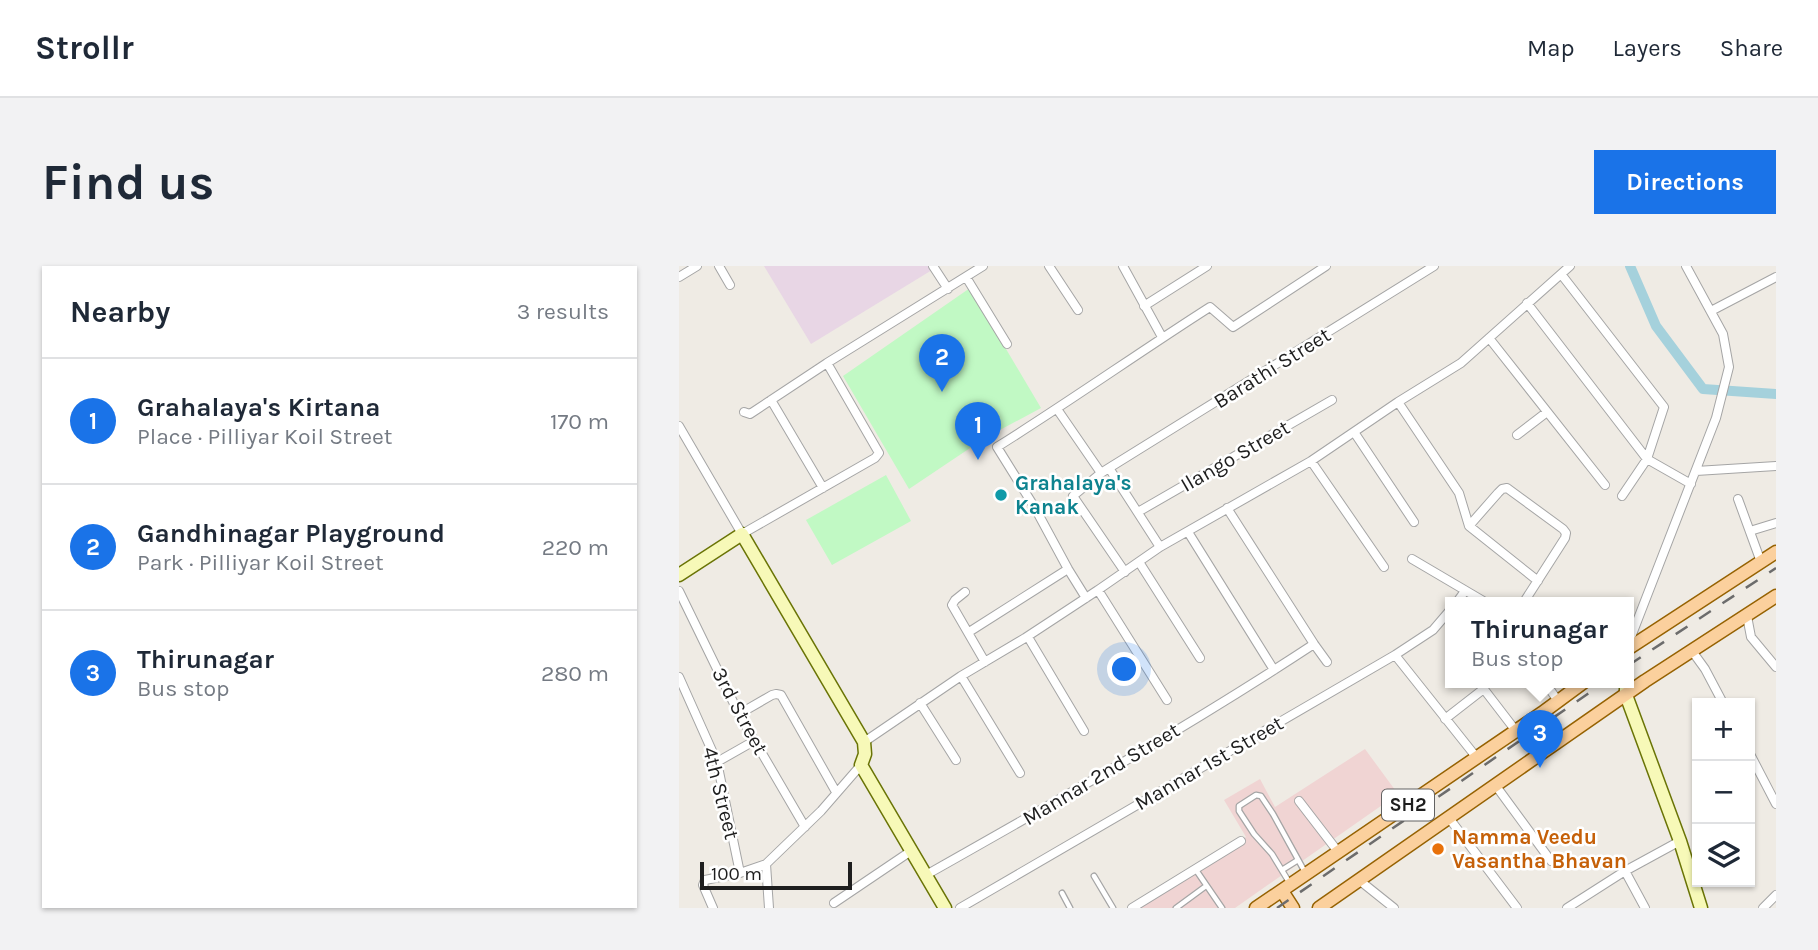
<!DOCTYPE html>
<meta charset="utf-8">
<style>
:root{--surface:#fff;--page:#f2f2f3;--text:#1f2937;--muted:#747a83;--line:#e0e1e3;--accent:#1a73e8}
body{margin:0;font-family:Karla,sans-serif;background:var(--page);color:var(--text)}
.controls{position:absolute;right:21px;bottom:21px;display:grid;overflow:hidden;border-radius:0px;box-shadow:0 2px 5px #0004}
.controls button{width:63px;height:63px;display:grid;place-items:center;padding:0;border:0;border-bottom:2px solid var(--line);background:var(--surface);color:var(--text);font:35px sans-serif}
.scale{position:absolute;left:21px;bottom:18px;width:152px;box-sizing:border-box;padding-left:7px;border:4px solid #1e1e1e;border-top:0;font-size:19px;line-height:24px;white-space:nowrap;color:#1e1e1e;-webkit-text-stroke:5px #fff;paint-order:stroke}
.you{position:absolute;left:446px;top:404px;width:24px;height:24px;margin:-18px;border:5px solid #fff;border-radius:50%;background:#1a73e8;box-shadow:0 0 0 10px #1a73e833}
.badge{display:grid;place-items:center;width:46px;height:46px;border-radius:50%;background:var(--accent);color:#fff;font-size:23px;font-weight:700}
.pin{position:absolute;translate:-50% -58px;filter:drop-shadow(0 2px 4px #0008)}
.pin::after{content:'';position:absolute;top:37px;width:24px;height:21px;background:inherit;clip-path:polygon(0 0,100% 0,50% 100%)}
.popup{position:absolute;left:766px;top:331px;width:189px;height:91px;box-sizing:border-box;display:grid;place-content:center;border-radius:0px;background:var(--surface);filter:drop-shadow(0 2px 5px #0005);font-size:23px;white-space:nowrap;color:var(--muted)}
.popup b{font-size:26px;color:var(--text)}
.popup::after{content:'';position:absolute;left:50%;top:100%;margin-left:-14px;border:14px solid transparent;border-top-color:var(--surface)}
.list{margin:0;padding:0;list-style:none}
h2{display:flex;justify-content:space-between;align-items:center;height:91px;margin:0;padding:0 28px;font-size:30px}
h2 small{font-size:23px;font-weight:400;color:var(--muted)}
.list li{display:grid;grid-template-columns:46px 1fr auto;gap:21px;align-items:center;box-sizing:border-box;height:126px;padding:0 28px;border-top:2px solid var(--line)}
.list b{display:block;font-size:26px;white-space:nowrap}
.list p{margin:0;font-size:23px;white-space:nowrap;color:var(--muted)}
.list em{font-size:23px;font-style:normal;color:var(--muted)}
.icon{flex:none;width:38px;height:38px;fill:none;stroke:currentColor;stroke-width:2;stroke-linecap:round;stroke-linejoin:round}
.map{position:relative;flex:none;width:1097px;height:642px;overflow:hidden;border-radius:0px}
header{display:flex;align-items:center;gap:42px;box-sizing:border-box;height:98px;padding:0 35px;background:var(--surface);border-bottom:2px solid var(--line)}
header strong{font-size:33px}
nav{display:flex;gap:38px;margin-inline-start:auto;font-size:24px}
.intro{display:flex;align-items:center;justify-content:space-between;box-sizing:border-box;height:168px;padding:0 42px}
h1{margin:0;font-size:49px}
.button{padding:18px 32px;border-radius:0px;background:var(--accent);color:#fff;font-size:24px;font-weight:700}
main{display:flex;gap:42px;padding:0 42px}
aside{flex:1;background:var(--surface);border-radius:0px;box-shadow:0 2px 5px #0004}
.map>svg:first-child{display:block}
.commercial{fill:#f0d4d3}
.industrial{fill:#e8d6e5}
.park{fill:#c1f9c4}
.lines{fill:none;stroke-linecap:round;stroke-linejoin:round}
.canal{stroke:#a5d1dc;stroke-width:10}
.lane-casing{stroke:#a5a5a5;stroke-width:7}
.street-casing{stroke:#a5a5a5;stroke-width:10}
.secondary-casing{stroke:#6a7406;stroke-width:15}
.primary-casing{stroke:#966202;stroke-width:15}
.lane{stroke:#fff;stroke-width:4.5}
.street{stroke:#fff;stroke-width:8}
.secondary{stroke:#f7f9b8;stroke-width:12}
.primary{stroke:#fbd09d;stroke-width:12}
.rail{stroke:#6c6c6c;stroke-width:2.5;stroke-dasharray:14 14;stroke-linecap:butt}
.culture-dot{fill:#0f9aa8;stroke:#fff;stroke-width:2.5}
.food-dot{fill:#e8710a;stroke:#fff;stroke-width:2.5}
.labels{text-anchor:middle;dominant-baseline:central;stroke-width:5;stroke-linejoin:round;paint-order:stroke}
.shield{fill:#fff;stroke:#626262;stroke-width:2}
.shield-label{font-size:19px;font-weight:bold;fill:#1e1e1e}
.street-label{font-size:21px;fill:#1e1e1e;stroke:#fff}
.culture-label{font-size:21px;font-weight:bold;fill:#0d838f;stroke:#fff;text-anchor:start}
.food-label{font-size:21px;font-weight:bold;fill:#c56008;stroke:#fff;text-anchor:start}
</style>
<header>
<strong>Strollr</strong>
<nav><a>Map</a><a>Layers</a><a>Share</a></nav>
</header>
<div class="intro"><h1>Find us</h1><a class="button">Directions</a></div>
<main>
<aside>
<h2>Nearby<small>3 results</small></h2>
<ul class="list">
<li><span class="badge">1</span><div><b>Grahalaya's Kirtana</b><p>Place · Pilliyar Koil Street</p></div><em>170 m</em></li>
<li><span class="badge">2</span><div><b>Gandhinagar Playground</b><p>Park · Pilliyar Koil Street</p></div><em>220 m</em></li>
<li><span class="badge">3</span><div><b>Thirunagar</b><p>Bus stop</p></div><em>280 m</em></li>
</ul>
</aside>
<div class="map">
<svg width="1097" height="642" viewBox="0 0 1097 642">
<rect width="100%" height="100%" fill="#efebe4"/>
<path class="commercial" d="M686 483 719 528 556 642H452L567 571 545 534 581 513 596 541Z"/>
<path class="industrial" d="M85 0H251L253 4 132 78Z"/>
<path class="park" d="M291 22 362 142 306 172 230 223 164 110Z
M207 209 232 255 153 299 127 254Z"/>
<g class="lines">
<path class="canal" d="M951 0 977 60 1024 123 1097 128"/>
<defs>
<path id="lane" d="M517 604 543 642
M603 604 619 594
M415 610 434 642
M610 616 593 588 575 568 560 545V540L577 529 582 530 594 548 627 608
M383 627 391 642
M497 642 527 620"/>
<path id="street" d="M40 0 51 19
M254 0 269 23
M370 0 399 44
M444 0 483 71
M882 8 985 141 968 193 943 230
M0 11 18 0
M287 11 328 78
M848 37 968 193 1012 218
M465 40 528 0
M1032 45 1097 11
M810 72 926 219
M92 134 144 222
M719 136 780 227 790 260 859 315
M378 143 422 207 430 202 481 281
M65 146 71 148 148 97
M0 160 63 268 196 192 200 187 148 97 304 0
M675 166 735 256
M838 169 868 146
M632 195 705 301
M430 202 755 0
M1017 205 1097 200
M422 207 394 230 446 306
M1059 233 1082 296
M548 242 635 378 648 396
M459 246 653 134
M790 260 819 227 823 223 828 222 884 263 887 267 886 272 845 336
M1071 265 1097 257
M509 266 595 404
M733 293 806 336
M460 296 521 392
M419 324 488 434
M0 325 60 448 126 561
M286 326 276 334 273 339 306 396
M407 332 389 303 356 242 318 181C390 136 459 87 531 41L554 61 647 0
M778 336 786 325
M1068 350 1072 371 1097 401
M290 366 389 303
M349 371 405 465
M950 376 1037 152 1050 101 1044 68 1007 0
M1013 385 1026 403 1044 437
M716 389 798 492
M282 410 341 507
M0 411 38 496 61 607
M871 416 870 422 879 435
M804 422 837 465
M241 437 277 494
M60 448 93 429 97 428 102 429 157 526
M766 453 802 425 808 416
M185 476 282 410 346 372 419 324 481 281 632 195 719 136 782 97 891 0
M1071 488 1097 538
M38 496 75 475
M817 520 872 595
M620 535 660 587
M770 552 838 642
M87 598 90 642
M247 609C378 535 509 461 635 378
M680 614 715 642
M155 637 232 585
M34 642 24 619 26 614 61 607 87 598 142 545 182 499
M281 642 716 389 754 364 772 343
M453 642 562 575
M888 642 946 605
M966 642 946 605 1001 575
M1084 642 1097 629"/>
<path id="secondary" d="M0 309 63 268 185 476 186 488 182 499 266 642
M947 416V429L1001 575 1022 642"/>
<path id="primary" d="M950 382 1097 286
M603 625 614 642
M577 642 863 447 905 416
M640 642 966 415 1097 330"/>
</defs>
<use href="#lane" class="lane-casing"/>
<use href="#street" class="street-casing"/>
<use href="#secondary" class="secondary-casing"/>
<use href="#primary" class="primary-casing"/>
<use href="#lane" class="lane"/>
<use href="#street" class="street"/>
<use href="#secondary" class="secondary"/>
<use href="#primary" class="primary"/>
<path class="rail" d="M950 399 1097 302
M598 642 926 416"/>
</g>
<circle class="culture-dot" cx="322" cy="229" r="7"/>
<circle class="food-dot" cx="759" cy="583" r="7"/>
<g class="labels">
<rect class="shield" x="703" y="523.5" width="52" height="31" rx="5"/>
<g class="shield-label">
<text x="729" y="539">SH2</text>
</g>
<g class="street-label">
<text transform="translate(593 102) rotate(-32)">Barathi Street</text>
<text transform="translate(556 190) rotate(-30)">Ilango Street</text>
<text transform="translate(61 445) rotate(62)">3rd Street</text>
<text transform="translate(530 497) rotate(-30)">Mannar 1st Street</text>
<text transform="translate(422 508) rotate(-31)">Mannar 2nd Street</text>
<text transform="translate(42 527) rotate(76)">4th Street</text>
</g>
<g class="culture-label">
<text x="336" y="217">Grahalaya's<tspan x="336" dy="24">Kanak</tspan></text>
</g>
<g class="food-label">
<text x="773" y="571">Namma Veedu<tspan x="773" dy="24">Vasantha Bhavan</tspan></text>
</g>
</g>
</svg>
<div class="controls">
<button>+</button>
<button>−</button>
<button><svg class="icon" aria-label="layers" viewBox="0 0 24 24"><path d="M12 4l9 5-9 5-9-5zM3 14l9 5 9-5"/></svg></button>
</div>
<div class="scale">100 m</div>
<div class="you"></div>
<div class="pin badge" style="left:299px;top:194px">1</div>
<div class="pin badge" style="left:263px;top:126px">2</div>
<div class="pin badge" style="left:861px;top:502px">3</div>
<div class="popup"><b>Thirunagar</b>Bus stop</div>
</div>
</main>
